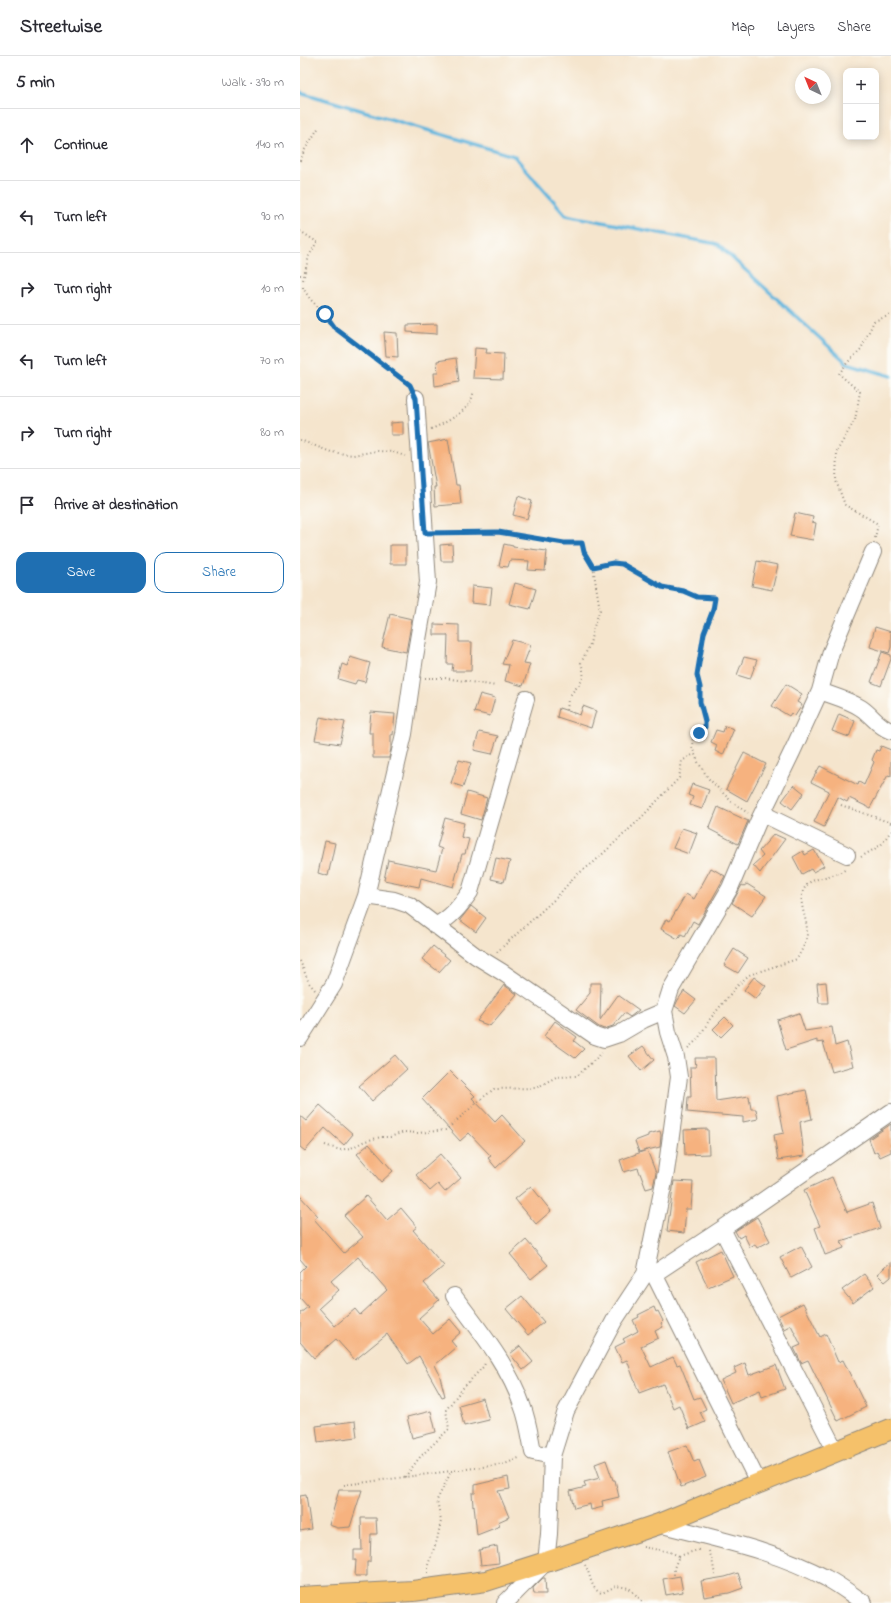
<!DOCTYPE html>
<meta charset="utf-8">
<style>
:root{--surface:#fff;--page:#f7f7f7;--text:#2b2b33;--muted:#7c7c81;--line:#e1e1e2;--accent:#1f6fb2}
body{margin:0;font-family:"Indie Flower",sans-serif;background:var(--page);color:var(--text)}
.controls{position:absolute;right:12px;top:12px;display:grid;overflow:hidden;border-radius:8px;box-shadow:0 2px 10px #0003}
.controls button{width:36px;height:36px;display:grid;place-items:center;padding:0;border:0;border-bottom:1px solid var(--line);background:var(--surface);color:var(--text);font:20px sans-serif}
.compass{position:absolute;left:495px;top:12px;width:36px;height:36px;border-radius:50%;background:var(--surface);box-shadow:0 2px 10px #0003;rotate:317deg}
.stop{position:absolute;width:12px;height:12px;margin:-9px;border:3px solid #1f6fb2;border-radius:50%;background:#fff}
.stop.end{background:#1f6fb2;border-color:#fff;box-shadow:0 1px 4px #0008}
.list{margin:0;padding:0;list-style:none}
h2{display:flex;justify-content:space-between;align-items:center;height:52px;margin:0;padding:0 16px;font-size:17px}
h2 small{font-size:13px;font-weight:400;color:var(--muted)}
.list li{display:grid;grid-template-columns:26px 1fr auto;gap:12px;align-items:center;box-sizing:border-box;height:72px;padding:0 16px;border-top:1px solid var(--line)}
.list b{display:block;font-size:15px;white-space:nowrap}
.list em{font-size:13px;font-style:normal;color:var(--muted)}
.actions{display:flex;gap:8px;padding:12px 16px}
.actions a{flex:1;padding:9px 0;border:1px solid var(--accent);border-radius:12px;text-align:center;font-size:14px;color:var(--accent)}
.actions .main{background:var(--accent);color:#fff}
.icon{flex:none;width:22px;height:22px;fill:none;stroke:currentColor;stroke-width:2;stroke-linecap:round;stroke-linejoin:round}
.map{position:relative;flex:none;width:591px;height:1547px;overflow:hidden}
header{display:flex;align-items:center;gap:24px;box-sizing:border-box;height:56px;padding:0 20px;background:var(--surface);border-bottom:1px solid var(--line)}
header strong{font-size:19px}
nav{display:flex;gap:22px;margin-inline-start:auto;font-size:14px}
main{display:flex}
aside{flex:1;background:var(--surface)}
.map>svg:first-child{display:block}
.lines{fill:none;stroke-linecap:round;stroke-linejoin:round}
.stream{stroke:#61b5dd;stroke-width:3.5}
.building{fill:#f6b27f;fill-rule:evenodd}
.minor-casing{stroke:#90887c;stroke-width:18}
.major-casing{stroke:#90887c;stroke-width:22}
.path{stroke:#90887c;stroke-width:2;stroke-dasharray:1 3;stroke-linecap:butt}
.minor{stroke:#fff;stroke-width:16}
.major{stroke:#f5c16b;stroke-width:20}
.route{stroke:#1f6fb2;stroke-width:5}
</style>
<header>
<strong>Streetwise</strong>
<nav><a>Map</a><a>Layers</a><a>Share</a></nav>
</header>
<main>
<aside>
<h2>5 min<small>Walk · 390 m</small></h2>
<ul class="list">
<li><svg class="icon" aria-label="ahead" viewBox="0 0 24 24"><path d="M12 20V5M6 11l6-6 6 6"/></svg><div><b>Continue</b></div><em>140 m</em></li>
<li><svg class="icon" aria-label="left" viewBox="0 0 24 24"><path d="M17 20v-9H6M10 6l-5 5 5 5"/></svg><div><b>Turn left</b></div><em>90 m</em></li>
<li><svg class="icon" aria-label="right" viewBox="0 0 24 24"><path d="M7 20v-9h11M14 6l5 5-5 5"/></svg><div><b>Turn right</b></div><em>10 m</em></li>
<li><svg class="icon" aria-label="left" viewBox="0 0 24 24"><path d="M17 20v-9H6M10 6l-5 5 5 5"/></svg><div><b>Turn left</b></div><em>70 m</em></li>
<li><svg class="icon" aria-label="right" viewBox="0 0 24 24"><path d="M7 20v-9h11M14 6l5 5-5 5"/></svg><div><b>Turn right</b></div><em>80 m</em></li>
<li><svg class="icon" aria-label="arrive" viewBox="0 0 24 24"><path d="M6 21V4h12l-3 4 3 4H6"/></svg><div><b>Arrive at destination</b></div></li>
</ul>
<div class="actions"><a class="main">Save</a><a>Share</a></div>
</aside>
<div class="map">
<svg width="591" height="1547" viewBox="0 0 591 1547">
<rect width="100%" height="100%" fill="#fdfcf7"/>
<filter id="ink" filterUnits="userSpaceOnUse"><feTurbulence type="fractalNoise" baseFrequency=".025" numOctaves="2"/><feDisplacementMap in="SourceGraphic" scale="8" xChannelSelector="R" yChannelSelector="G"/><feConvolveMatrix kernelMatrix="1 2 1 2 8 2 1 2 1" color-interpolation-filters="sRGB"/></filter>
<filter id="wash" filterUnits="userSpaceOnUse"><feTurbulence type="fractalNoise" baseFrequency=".012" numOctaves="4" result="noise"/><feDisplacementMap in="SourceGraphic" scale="16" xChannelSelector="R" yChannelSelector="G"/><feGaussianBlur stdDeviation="0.9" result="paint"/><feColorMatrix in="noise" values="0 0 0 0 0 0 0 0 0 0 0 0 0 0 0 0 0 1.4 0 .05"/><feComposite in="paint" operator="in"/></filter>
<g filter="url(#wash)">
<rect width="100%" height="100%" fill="#f5e5cd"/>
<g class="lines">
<path class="stream" d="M0 36 214 100 266 159 417 188 547 307 591 320"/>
</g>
<g id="blocks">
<path class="building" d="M137 268V278L107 276V269Z
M84 276 97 277 98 301 86 300Z
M175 292 187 293 186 297 204 298 203 323 173 322Z
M156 302 159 326 135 330 134 317H138L137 305Z
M103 366V379H91V367Z
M148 383 156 429H159L161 448 135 450 134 431H136L128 387Z
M218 440 232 445 227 463 213 459Z
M495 457 513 461 512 466 516 467 513 484 490 480Z
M152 488 153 505H141L140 489Z
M204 488 213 490V491L247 495 245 515 228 514 229 505 210 504 208 511 199 510Z
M90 489H106V508H90Z
M457 505 478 509 472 534 452 530Z
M215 527 236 533 230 553 209 548Z
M172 530 192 532 190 549 171 547Z
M90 558 112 563 106 596 82 591Z
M134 568 159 569V586H172L171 615H152L153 608H147L148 579H134Z
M575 571 591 576V591L589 597 570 591Z
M212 584 231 589 224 607 230 608 223 630 205 625 209 609 202 608Z
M582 596 591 599V603L581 630 571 626Z
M50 601 70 607 65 626 57 624 55 628 38 623 42 608 47 610Z
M444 601 457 604 450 623 437 619Z
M486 628 502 638 497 646 502 649 495 660 491 657 489 660 472 650Z
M180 638 195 642 190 660 174 656Z
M283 650 296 655 291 672 257 661 259 652 280 659Z
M71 656 95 658 93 679 91 678V693L89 702H73V677H69Z
M539 658 555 665 549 681 532 675Z
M20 661 45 666 40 688 15 684Z
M425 670 434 673 423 699 415 695 417 689 411 686 416 674 423 676Z
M179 676 198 680 192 698 174 694Z
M581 690 591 694V720L588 719 570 752 549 742 547 746 538 741 524 771 514 766 529 735 511 726 520 710 558 729 559 726 564 729 574 706 572 704 576 694 579 695Z
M444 697 466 708 447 745 426 733Z
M159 704 171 707 163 731 151 727Z
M392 728 409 734 402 753 390 749 393 741 388 739Z
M494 729 504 737 492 753 482 745Z
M167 736 187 742 181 764 161 758Z
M418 751 448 765 438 788 409 773Z
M145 762 164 767 161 781 169 783 165 798H162L153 831 121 822 119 831 84 824 88 804 136 814 142 793 137 791Z
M382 772 397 777 389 798 373 792Z
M474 778 485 783 460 817 453 809 463 800 459 795Z
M25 785 35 787 28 820 18 817Z
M514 794 524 810 513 816 511 813 502 818 493 801 503 795 505 799Z
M196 802 210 805 204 826 191 823Z
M411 812 425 820 398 868 393 865 385 880 381 878 378 883 361 873 366 863 370 865 386 838 394 843Z
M447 828 466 840 452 860 432 847 442 829 444 830Z
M171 850 186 862 176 876 160 864Z
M133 890 150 904 139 916 122 903Z
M434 893 448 902 438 917 424 909Z
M454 921 466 930 456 943 444 934Z
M526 926 528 947H519L517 927Z
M290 927H301L300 964 318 939 339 954 330 961 324 957 313 970 304 973 299 971 276 954 290 937Z
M204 929 217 938 190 970 177 965Z
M384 935 396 944 385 957 375 950 378 944Z
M499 957 505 975 532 971 535 990 547 986 553 1010 532 1016 523 986 517 987V984L486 994 477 964Z
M425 961 433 969 421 981 413 973Z
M255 965 277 981 274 985 284 993 275 1002 244 980Z
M343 990 354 1004 341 1015 329 1000Z
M95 999 107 1013 72 1045 59 1030Z
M395 1002H415L416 1045 449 1040 451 1053H456L458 1063 443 1066V1061L387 1056 388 1041H391L390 1011H396Z
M150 1015 175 1040 172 1042 195 1066 202 1059 225 1085 196 1112 188 1102 191 1100 169 1077 160 1085 122 1043Z
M506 1034 512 1063 500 1066 504 1100 478 1104 474 1079 484 1077 477 1040Z
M20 1049 53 1078 44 1089 25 1072 5 1095 0 1091V1060L6 1065Z
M591 1068V1096L580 1101 577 1095 574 1097 569 1083Z
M408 1073 409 1098 385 1099 384 1074Z
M360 1075 361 1079 360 1091 339 1096 335 1085 348 1080V1078Z
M69 1088 93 1115 81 1126 57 1098Z
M347 1094 356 1117 353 1131 346 1133 338 1112 324 1116 320 1104Z
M140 1098 161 1122 145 1136 138 1128 130 1135 116 1119Z
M532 1121 547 1156 572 1147 580 1172 541 1185 544 1192 525 1199 515 1172 520 1170 504 1134Z
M374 1125 393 1126 391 1153H386L384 1177 367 1175Z
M231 1130 251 1155 236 1168 215 1143Z
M0 1140 18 1160 14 1163 44 1197 63 1181 44 1160 66 1140 87 1164 101 1152 117 1171 113 1174 144 1210 124 1227 139 1244 119 1262 133 1278 150 1263 161 1276 151 1285 156 1291 135 1309 139 1317 145 1340 142 1341 119 1300 108 1308 87 1278 55 1304 36 1283 14 1302 0 1286V1257L8 1251 0 1242V1216L6 1210 0 1203ZM58 1201 87 1234 60 1259 55 1253 35 1270 19 1252 39 1234 31 1225Z
M457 1161 470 1185 457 1192 455 1188 450 1191 444 1179 439 1182 435 1175Z
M226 1184 248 1209 231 1223 210 1198Z
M501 1190 512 1211 491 1222 480 1201Z
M421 1194 433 1220 408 1231 396 1206Z
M591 1206V1221L585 1226 577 1218Z
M564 1218 574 1231 553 1247 542 1234Z
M222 1240 244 1266 228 1279 206 1253Z
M503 1247 520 1281 526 1278 538 1306 543 1304 566 1351 538 1365 508 1304 501 1307 498 1300 494 1292 501 1289 491 1269 484 1273 478 1260Z
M354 1251 356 1256 358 1255 363 1265 361 1267 363 1271 355 1275 358 1282 341 1290 351 1311 373 1301 377 1309 380 1308 394 1343 400 1341 406 1353 400 1356 405 1366 389 1373 379 1349 373 1352 363 1328 339 1337 327 1304 322 1306 315 1291 325 1286 323 1283 338 1275 333 1264 339 1261 338 1259Z
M220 1290 233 1306 223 1314 210 1298Z
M445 1307 449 1319 476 1309 485 1333 462 1341 460 1334 431 1347 421 1324 436 1317 434 1312Z
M183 1342 189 1364 164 1370 159 1349Z
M131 1355 136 1376 112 1382 107 1361Z
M55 1365 57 1381 18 1386 16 1370Z
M387 1389 394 1406 399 1404 406 1421 381 1431 368 1396Z
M306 1404 313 1424H315L319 1441 302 1445 303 1451 291 1454 290 1448 274 1452 270 1435 286 1431 284 1426 300 1422 295 1408Z
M208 1421 210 1433 198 1435 209 1461 198 1466 200 1470 177 1479 174 1449 173 1450 172 1437H175V1429Z
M39 1434H62L50 1471 38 1472 29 1469Z
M6 1439 11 1473 0 1475V1440Z
M61 1462H76L77 1478H71L70 1506H67V1520H55L56 1504H54V1494H62Z
M197 1490 199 1507 181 1509 179 1494Z
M438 1517 443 1532 429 1537 404 1541 401 1525 425 1521Z
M380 1520 383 1536 366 1539 363 1523Z
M243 1522H245L246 1538H234L233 1532Z"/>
</g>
</g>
<g filter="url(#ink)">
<use href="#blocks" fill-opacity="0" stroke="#90887c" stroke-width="1"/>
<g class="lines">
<defs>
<path id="minor" d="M520 635C533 640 549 644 561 652 573 660 577 670 591 675
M463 758 547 799
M66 840 94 844 109 849 176 900 202 916 295 980 304 983 319 978 343 964 364 955
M135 870C151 862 160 850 170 836L226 643
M0 982 34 928 66 840 104 678 115 601 128 526 116 342
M422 1173 536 1396
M345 1218H354L422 1173 591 1056
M354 1218 458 1426
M154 1240C179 1274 208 1308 222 1349 228 1364 230 1380 233 1396L252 1400
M359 1468C415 1483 474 1494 526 1522 540 1529 552 1539 564 1547
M205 1547 246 1506 249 1478 252 1400 266 1355 314 1265 345 1218 366 1116 379 1021 376 1001 368 976 364 955 371 933 430 832 458 766 492 696 520 635 531 596 573 496"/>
<path id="major" d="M0 1541 113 1535 186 1525 246 1506 359 1468 591 1373"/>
</defs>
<use href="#minor" class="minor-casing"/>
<use href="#major" class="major-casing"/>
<path class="path" d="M0 105 4 95 19 71
M0 175 17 186 9 200 3 224V232L10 243 25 258 35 272 110 330
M0 219H4
M131 373C142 369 166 356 171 345 172 342 173 338 174 335
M0 384 31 396 53 399 77 395 93 396 105 400
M138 477 198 476 264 487H282L284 496 293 511 313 507 322 508 362 531 383 535 397 541 415 542 413 553 404 577 397 619 400 631V646L405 665V671L393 681 392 691 398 706 408 722 433 747 448 757
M575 482 578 468 545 449 536 425 537 395 555 364 560 336 539 318 547 307 561 293 574 265 591 259
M125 622H145L196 630
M267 654C268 650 267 645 269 641 278 627 288 626 281 607L290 588 293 573 300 554 293 511
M541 749 591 767
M561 801 581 789 591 775
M197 896 257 841 274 821 294 806 339 764 379 722 382 705 394 698
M0 905 9 927 15 934
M388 992 398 983 410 963 436 931 449 919 497 903C501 895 507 886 507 877 508 860 493 841 509 827 514 822 537 820 546 813
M25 1089 40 1094 51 1092 65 1085 81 1081H90L104 1076 118 1077 146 1074 181 1043 194 1033 236 1032 256 1021 277 1020 302 997
M105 1421 120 1401 149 1373 146 1354 162 1333 184 1310 185 1307
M44 1429 205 1408 221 1401
M343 1491 370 1496 379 1500 374 1512V1520
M409 1495 412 1503 415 1519
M379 1500 401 1493
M285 1509C291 1518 290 1534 302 1537L316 1530 329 1532 344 1547
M128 1517V1509L137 1484 141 1465 137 1444 151 1416"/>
<use href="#minor" class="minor"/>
<use href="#major" class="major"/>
</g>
</g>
<g class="lines" filter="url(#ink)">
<path class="route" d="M25 258 35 272 110 329 116 342 125 477 198 476 264 487H282L284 496 293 511 313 507 322 508 362 531 383 535 397 541 415 542 413 554 404 577 397 619 400 631V646L405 665V671L399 677"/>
</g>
</svg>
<div class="controls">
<button>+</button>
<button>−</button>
</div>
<svg class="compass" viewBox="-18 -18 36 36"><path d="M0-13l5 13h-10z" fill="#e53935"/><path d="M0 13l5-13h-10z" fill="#7c7c81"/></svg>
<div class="stop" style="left:25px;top:258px"></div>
<div class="stop end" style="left:399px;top:677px"></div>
</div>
</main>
